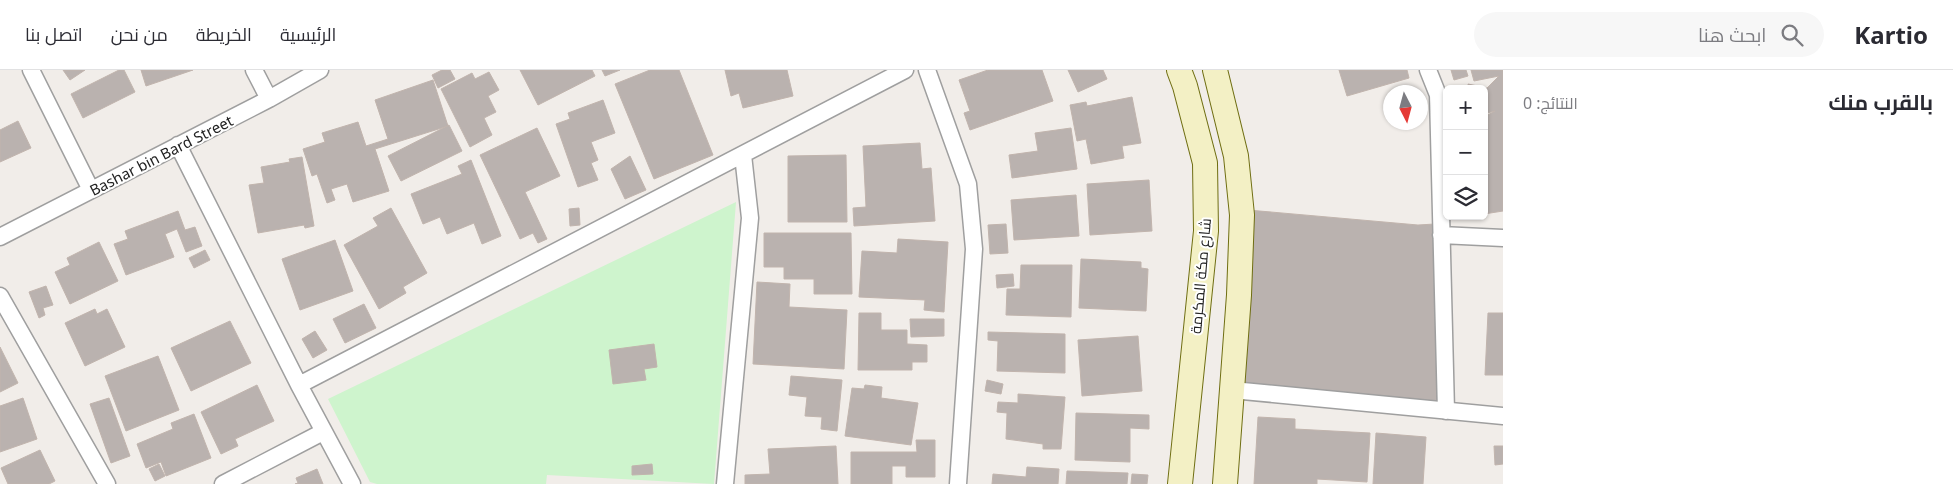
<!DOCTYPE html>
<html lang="ar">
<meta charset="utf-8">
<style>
:root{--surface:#fff;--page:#f7f7f7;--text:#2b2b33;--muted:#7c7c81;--line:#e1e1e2}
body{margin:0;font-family:"Noto Sans",Cairo,sans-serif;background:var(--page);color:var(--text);direction:rtl}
.controls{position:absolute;right:15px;top:15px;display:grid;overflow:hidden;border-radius:8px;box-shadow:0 1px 4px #0004}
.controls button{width:45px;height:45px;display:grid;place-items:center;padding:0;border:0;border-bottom:1px solid var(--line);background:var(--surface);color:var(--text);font:25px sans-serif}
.compass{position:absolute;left:1383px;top:15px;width:45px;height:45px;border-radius:50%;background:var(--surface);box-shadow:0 1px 4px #0004;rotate:174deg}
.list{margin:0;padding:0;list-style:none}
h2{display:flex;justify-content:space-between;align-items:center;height:65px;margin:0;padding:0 20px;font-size:21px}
h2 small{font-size:16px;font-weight:400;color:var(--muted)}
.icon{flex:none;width:28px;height:28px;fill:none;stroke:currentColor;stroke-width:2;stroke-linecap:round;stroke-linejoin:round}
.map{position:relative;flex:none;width:1503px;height:414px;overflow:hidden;direction:ltr}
header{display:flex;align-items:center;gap:30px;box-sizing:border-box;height:70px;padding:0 25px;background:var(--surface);border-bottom:1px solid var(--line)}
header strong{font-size:24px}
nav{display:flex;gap:28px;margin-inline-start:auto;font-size:18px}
.search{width:350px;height:45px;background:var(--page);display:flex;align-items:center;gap:12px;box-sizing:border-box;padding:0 18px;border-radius:28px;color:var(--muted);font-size:19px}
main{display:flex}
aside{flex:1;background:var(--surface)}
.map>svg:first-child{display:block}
.park{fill:#cef4cd}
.building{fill:#bab2af;stroke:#c1b4ad}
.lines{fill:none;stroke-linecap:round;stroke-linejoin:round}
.minor-casing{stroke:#9f9f9f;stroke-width:19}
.secondary-casing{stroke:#6f6e12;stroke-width:26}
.minor{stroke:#fff;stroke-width:16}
.secondary{stroke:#f3f0c5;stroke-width:24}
.labels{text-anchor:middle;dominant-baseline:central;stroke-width:4;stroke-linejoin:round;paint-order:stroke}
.street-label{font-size:15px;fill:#222;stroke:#fff}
</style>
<header>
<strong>Kartio</strong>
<div class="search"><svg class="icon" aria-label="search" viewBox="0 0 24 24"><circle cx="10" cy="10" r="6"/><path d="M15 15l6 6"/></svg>ابحث هنا</div>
<nav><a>الرئيسية</a><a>الخريطة</a><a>من نحن</a><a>اتصل بنا</a></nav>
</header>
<main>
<aside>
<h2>بالقرب منك<small>النتائج: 0</small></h2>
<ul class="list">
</ul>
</aside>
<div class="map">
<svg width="1503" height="414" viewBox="0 0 1503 414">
<rect width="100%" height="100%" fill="#f1ede9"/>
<path class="park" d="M736 132 714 414 547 405 546 414H377L370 412 328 329Z"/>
<path class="building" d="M63 0H85L70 10Z
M119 0H124L135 22 83 48 71 24Z
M141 0H193L146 16Z
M442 0H450L455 9 438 18 432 5Z
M520 0H592L595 6 538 35Z
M602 0H620L605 6Z
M650 0H679L713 85 654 109 615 14Z
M725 0H787L793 26 743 38 739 23 731 26Z
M988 0H1042L1053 31 970 60 964 43 970 41 959 10Z
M1068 0H1103L1107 9 1078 22Z
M1339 0H1407L1409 8 1347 26Z
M1451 0H1466L1468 6 1454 10Z
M1471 0H1503V141L1484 144V47L1495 41 1484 44V19H1469L1468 14 1487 18 1499 6 1474 11Z
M489 2 499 20 488 26 496 42 484 48 492 65 470 77 441 19 472 3 475 9Z
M433 10 448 56 375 79 389 121 353 132 347 114 331 119 335 130 327 133 317 104 312 106 303 79 325 72 322 63 358 52 366 76 388 69 375 30Z
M1132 27 1141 73 1122 76 1124 88 1091 94 1086 69 1077 71 1070 35 1086 32 1087 36Z
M603 30 615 63 591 72 598 90 591 93 598 110 578 117 556 54 570 49 568 43Z
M18 51 31 78 0 92V60Z
M449 55 462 81 401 111 388 86Z
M537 58 560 106 525 122 547 169 538 173 533 163 520 169 480 85Z
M1071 58 1077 99 1012 108 1009 85 1038 81 1035 63Z
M920 73 922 99 931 98 935 151 854 156 853 138 866 137 863 76Z
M846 85 847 152H788V86Z
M630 86 646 120 625 129 611 99Z
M302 87 314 156 305 158 304 155 258 163 249 115 264 113 261 97 290 92 289 89Z
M471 90 501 166 482 174 474 153 447 164 440 147 423 154 411 124 462 104 458 96Z
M1149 110 1152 161 1090 165 1087 114Z
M1076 125 1079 166 1014 170 1011 130Z
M391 138 427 203 403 217 406 223 379 239 344 175 378 156 373 148Z
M579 138 580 155 570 156 569 139Z
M1248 140 1418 155 1435 154 1440 334 1238 316Z
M178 141 185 160 195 157 202 176 186 182 177 159 165 164 174 187 126 205 114 174 128 169 125 161Z
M1006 154 1008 183 990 184 988 155Z
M764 163H851L852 224H814V209H784V197H764Z
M898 169 948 172 944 242 924 240 925 230 859 227 862 181 897 183Z
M335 170 353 221 300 240 282 189Z
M99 172 118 211 70 234 55 202 70 195 67 188Z
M205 180 210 190 194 198 189 188Z
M1081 189 1141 192V198L1148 199 1146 241 1079 238Z
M1021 195H1072L1071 247 1006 245 1007 219H1020Z
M1013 204 1014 216 997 218 996 205Z
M757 212 790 214 789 237 847 240 844 299 753 294Z
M46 216 53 235 43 238 45 245 39 248 29 222Z
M364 234 376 258 345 273 333 249Z
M95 239 97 244 107 239 125 277 85 296 65 253Z
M859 243H881V260H907V274L927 275V292H912V300H858Z
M1488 243H1503V305H1485Z
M910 249H944V266L911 267Z
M230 251 251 293 191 321 171 278Z
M315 261 327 280 313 288 302 269Z
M988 262 1065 264V303L997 301 998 271 988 270Z
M1138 266 1142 321 1082 326 1078 270Z
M654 274 657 297 644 299 646 310 613 314 609 280Z
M0 277 18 313 0 322Z
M158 286 179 340 126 361 105 306Z
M791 306 842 310 837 361 821 359 822 347 805 346 807 327 789 325Z
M987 310 1003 314 1001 324 985 321Z
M257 315 274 351 235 369 238 376 221 384 201 342Z
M865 315 882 317 881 328 918 333 911 375 845 366 852 318 864 319Z
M1018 324 1065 327 1061 379H1043V374L1006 369 1007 343 997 342 998 332 1018 333Z
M23 328 37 369 0 382V336Z
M109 328 130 386 111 393 90 334Z
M1076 343 1149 345V359L1130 358V392L1075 390Z
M194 344 211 388 166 406 161 392 146 398 137 374 173 359 171 353Z
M1258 347 1295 349V359L1370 363 1367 412 1317 409V414H1254Z
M1376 363 1426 367 1423 414H1373Z
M916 370H935V407H906V396H892V414H851V382H917Z
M836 376 838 414H745V405L770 404 768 379Z
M1494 376H1503V394L1495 395Z
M40 380 55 411 49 414H8L1 398Z
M159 394 165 406 155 411 149 399Z
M652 394 653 404 632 405V396Z
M1027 397 1059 399 1058 414H992L993 404 1026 407Z
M317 399 323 414H295L298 413 296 408Z
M1067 401 1128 403 1127 414H1066Z
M1132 404 1148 405 1147 414H1131Z"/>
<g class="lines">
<defs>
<path id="minor" d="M31 0 91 120
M254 0 269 29
M927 0 968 114 974 179 958 414
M1428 0 1438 25 1446 341
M178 75 299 315 352 414
M1441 165 1503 168
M0 167 269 29 320 0
M0 226 107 414
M299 315 905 0
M1232 320 1503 346
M223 414 323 362
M725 414 750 148 743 85"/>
<path id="secondary" d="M1179 0 1185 16 1205 93 1206 161 1180 414
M1215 0 1236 86 1242 145 1239 225 1225 414"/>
</defs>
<use href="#minor" class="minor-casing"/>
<use href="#secondary" class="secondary-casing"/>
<use href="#minor" class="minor"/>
<use href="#secondary" class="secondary"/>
</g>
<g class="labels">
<g class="street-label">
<text transform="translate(161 85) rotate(-27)">Bashar bin Bard Street</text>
<text transform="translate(1200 206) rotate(-85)">شارع مكة المكرمة</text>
</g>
</g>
</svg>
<div class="controls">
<button>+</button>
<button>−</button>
<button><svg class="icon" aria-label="layers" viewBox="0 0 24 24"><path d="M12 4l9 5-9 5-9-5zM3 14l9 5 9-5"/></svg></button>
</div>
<svg class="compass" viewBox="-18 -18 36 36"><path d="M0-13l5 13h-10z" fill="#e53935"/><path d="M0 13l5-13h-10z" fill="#7c7c81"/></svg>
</div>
</main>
